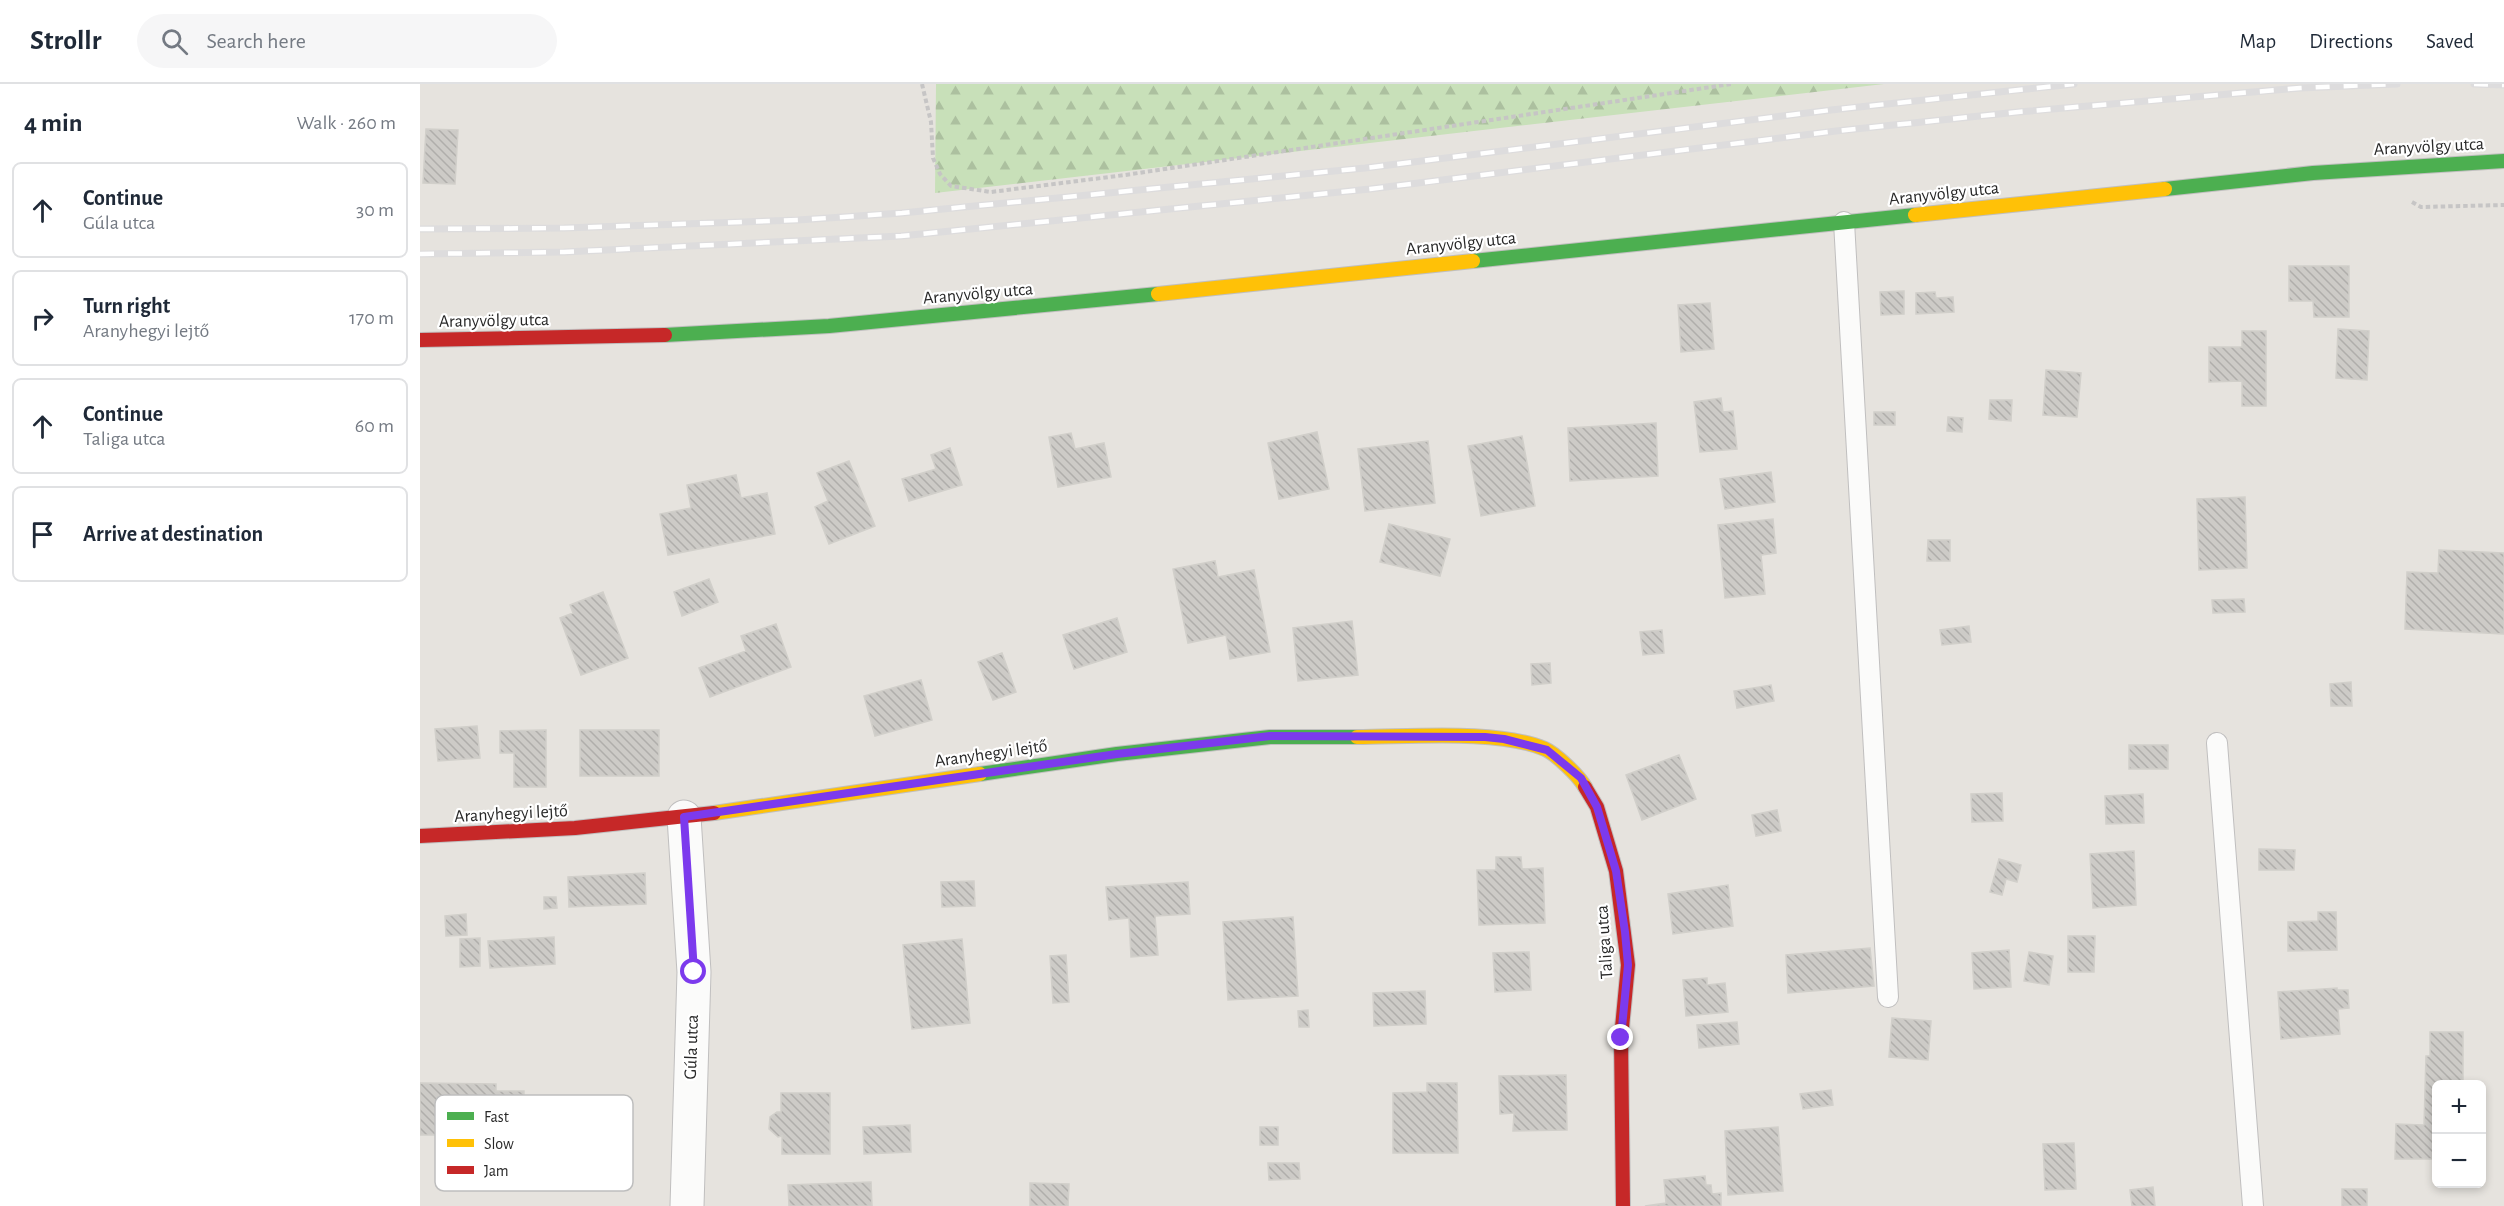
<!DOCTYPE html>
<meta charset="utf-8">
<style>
:root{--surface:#fff;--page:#f6f6f7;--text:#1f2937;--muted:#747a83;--line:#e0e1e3}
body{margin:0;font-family:"Alegreya Sans",sans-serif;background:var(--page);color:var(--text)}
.controls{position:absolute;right:18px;bottom:18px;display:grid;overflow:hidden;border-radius:9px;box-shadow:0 3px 9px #0003}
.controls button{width:54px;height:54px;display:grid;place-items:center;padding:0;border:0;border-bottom:2px solid var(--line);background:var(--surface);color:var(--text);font:30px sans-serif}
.stop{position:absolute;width:18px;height:18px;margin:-14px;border:4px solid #7c3aed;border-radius:50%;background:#fff}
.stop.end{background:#7c3aed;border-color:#fff;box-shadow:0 2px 6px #0008}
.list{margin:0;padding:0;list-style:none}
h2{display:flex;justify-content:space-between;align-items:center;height:78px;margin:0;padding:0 24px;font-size:26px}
h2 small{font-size:20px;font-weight:400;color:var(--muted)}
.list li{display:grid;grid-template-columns:39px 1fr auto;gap:18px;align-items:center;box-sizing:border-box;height:96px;margin:0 12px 12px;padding:0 12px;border:2px solid var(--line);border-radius:9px}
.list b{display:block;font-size:22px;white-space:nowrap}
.list p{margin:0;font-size:20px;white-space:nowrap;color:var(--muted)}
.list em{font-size:20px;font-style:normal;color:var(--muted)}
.icon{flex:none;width:33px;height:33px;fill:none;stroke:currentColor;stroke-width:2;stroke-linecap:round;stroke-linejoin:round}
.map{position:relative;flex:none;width:2084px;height:1122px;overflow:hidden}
header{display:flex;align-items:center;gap:36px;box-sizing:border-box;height:84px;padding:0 30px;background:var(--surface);border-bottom:2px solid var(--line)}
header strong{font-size:28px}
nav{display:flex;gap:33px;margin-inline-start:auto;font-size:21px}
.search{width:420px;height:54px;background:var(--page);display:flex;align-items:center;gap:15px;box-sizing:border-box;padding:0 21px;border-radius:33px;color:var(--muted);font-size:22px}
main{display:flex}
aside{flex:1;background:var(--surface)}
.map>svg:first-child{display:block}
.forest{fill:url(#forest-firs)}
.building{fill:url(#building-back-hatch);stroke:#d1cfca;stroke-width:1.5}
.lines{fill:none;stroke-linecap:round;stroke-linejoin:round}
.lane-casing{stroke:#c0bfbf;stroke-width:22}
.street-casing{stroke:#c0bfbf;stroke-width:35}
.fast-casing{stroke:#c0bfbf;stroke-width:16}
.slow-casing{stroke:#c0bfbf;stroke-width:16}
.jam-casing{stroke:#c0bfbf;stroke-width:16}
.path{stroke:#c6c5c5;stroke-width:4;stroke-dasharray:4.5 3;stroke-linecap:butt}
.lane{stroke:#fbfbfa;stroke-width:20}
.street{stroke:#fbfbfa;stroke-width:33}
.fast{stroke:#4caf50;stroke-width:14}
.slow{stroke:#ffc107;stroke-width:14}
.jam{stroke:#c62828;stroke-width:14}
.rail-casing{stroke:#dddcdd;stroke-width:7}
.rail{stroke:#fff;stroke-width:4.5;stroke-dasharray:14;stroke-linecap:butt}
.route{stroke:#7c3aed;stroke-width:8}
.labels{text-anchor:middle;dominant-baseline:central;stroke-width:4.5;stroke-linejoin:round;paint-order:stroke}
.street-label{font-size:18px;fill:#282828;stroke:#fff}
.key{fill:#fff;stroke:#bebebe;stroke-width:1.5}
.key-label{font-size:16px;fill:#282828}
</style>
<header>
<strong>Strollr</strong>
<div class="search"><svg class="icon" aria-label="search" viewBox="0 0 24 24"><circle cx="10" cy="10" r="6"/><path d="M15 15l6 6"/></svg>Search here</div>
<nav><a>Map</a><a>Directions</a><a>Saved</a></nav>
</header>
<main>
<aside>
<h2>4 min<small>Walk · 260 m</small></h2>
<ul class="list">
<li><svg class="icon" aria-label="ahead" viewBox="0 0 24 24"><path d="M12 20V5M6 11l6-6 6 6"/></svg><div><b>Continue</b><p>Gúla utca</p></div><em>30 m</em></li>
<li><svg class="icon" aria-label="right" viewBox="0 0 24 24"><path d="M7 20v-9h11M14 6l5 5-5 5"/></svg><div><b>Turn right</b><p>Aranyhegyi lejtő</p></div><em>170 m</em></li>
<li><svg class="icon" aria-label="ahead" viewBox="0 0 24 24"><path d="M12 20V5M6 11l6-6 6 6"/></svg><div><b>Continue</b><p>Taliga utca</p></div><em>60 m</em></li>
<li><svg class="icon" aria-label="arrive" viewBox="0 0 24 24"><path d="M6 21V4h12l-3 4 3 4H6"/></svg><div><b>Arrive at destination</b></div></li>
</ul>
</aside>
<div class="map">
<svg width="2084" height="1122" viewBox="0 0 2084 1122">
<defs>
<pattern id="forest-firs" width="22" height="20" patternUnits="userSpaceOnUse" patternTransform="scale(1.5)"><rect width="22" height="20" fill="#c8e0b9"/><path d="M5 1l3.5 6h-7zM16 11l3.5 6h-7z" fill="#acc09f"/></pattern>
<pattern id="building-back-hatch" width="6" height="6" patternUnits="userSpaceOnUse" patternTransform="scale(1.5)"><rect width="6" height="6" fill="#cdcbc7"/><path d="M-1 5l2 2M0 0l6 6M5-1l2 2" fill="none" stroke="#b0aeab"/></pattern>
</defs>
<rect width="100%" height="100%" fill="#e6e3de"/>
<path class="forest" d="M516 0H1464L515 109Z"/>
<path class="building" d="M6 45 38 46 35 100 3 99Z
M1869 182H1929V233H1894L1893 217H1869Z
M1484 207V230L1461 231 1460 208Z
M1515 208 1516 214 1533 213 1534 228 1496 230V209Z
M1290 219 1294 265 1261 268 1258 221Z
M1918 245 1949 247 1947 296 1916 294Z
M1822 247H1846V322H1822V297L1789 298V263H1822Z
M1626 286 1661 289 1657 333 1623 331Z
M1301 314 1303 328 1313 327 1317 365 1280 368 1274 318Z
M1570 316H1592L1591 337 1569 335Z
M1454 328H1475V341H1454Z
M1528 333 1543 334 1542 348 1527 347Z
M1236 339 1238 392 1150 397 1148 344Z
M897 348 909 405 859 415 848 359Z
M651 349 655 365 684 359 691 393 638 403 629 353Z
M1102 352 1115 422 1061 432 1048 362Z
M1008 357 1015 419 945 427 938 365Z
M530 364 542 401 489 417 482 395 516 385 511 371Z
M429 377 455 442 409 460 395 423 408 417 397 389Z
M1351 388 1355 418 1305 425 1300 395Z
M316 391 321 414 347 409 355 450 248 471 240 430 271 424 267 401Z
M1825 413 1827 484 1779 486 1777 415Z
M1353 435 1356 469 1341 471 1345 510 1305 514 1298 441Z
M969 440 1030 455 1020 492 960 478Z
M1508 456H1530V477H1507Z
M2019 466 2084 469V550L1985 545 1987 488 2018 489Z
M795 477 798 493 834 486 850 568 810 575 806 551 768 559 753 485Z
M289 495 298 518 262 532 254 508Z
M183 508 208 574 161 591 140 534 153 529 150 521Z
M1824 515 1825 528 1793 529 1792 516Z
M697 534 707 568 654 585 643 551Z
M932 537 938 591 878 597 873 544Z
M356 540 371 583 290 613 279 584 326 567 321 552Z
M1549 542 1551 558 1522 561 1520 546Z
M1242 546 1244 569 1223 571 1220 548Z
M582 569 596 608 573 616 558 578Z
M1130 579 1131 599 1112 601 1111 580Z
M501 596 512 636 455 652 444 612Z
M1931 598 1932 622H1911L1910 600Z
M1351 601 1354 617 1317 624 1314 607Z
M57 642 60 674 18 677 15 645Z
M126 646V703H94V669H80V647Z
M160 646H239V692H160Z
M1709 661H1748V685H1709Z
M1259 671 1276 715 1222 736 1206 691Z
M1582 709 1583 737 1552 738 1551 710Z
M1723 710 1724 739 1686 740 1685 712Z
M1357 726 1361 747 1336 752 1332 731Z
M1839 765 1875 766 1874 786H1839Z
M1714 767 1716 821 1673 824 1670 770Z
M1076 773H1101L1102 785 1123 784 1125 839 1059 841 1057 786H1076Z
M1579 775 1601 781 1597 798 1586 795 1582 811 1570 808Z
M225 789 226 820 149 823 148 793Z
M554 797 555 822 522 823 521 798Z
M768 798 770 830 735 832 738 871 711 873 709 834 689 836 686 803Z
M1308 801 1313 842 1253 850 1248 810Z
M124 813H136L137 824 124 825Z
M1898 828H1916L1917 866 1868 867V838L1898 837Z
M46 830 47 851 26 852 25 832Z
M873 833 878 912 808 916 803 838Z
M1648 852H1675L1674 888H1648Z
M134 853 135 880 70 884 68 857Z
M60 854V882L40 883V855Z
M542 855 550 939 492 945 483 861Z
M1450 864 1454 902 1368 909 1366 871Z
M1589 866 1591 903 1554 905 1552 869Z
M1109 868 1111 906 1075 908 1073 869Z
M1609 868 1633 872 1629 901 1604 897Z
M646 871 649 918 633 919 630 872Z
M1287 894V901L1305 899 1308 928 1266 932 1263 896Z
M1917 904V906H1928L1929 924 1918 925 1920 950 1861 955 1858 908Z
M1005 907 1006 940 954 942 953 909Z
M888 926 889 943H879L878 927Z
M1472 934 1511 937 1508 976 1469 973Z
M1317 938 1319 960 1279 964 1277 941Z
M2010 948H2043V1000H2016V1075H1975L1976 1040 2004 1041 2006 972H2010Z
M1146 991 1147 1046 1093 1047 1094 1029 1080 1030 1079 992Z
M0 999 76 1000V1007H104V1025H114L113 1059 64 1058V1051H0Z
M1007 999H1037L1038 1069H973V1009L1007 1008Z
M1411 1006 1413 1021 1383 1025 1380 1010Z
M361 1009H410V1070H362V1052L358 1053 349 1045 350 1033 357 1028H361Z
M490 1041 491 1068 444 1070 443 1043Z
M840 1043H858V1061H840Z
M1358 1043 1363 1107 1308 1111 1305 1047Z
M1654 1059 1656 1105 1625 1106 1623 1060Z
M848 1079H879L880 1095 849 1096Z
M1285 1092 1286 1101H1291L1292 1110 1301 1109V1122H1225L1246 1119 1244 1096Z
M451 1098 452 1122H369L368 1101Z
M610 1099 649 1100 648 1122H610Z
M1733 1103 1735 1122H1712L1710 1106Z
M1922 1105H1947V1122H1922Z"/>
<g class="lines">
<defs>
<path id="lane" d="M1424 138 1468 913
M1797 659 1833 1122"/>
<path id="street" d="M264 733 274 888 267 1122"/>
<path id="fast" d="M1745 105 1893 89 2084 77
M1053 177 1495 131
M245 251 409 242 738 210
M560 690 697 670 850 653H937"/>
<path id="slow" d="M1495 131 1745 105
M738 210 1053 177
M937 653C989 653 1078 645 1125 665 1136 670 1159 692 1165 703
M294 729 560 690"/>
<path id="jam" d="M0 256 245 251
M1165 703 1177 723 1196 787 1208 881 1201 954 1203 1122
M0 752 155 744 294 729"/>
</defs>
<use href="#lane" class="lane-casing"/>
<use href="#street" class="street-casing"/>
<use href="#fast" class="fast-casing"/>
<use href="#slow" class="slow-casing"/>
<use href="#jam" class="jam-casing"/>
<path class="path" d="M502 0 511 38 513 74 520 90 531 102 571 108 705 91 1311 0
M1992 118 2001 123 2084 121"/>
<use href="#lane" class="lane"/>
<use href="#street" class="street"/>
<use href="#fast" class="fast"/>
<use href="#slow" class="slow"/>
<use href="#jam" class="jam"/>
<defs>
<path id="rail" d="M2054 0 2084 1
M0 145 144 144 378 136 482 129 945 84 1411 26 1654 0
M0 170 144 168 481 152 950 105 1416 47 1598 28 1880 4 1977 0"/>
</defs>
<use href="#rail" class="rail-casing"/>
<use href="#rail" class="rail"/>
</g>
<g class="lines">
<path class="route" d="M274 888 264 733 697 670 850 652 1065 653 1084 655 1127 666 1161 694 1177 723 1196 787 1205 848 1208 881 1201 954"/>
</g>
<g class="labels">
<g class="street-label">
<text transform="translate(2009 63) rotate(-3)">Aranyvölgy utca</text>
<text transform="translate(1524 110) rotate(-6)">Aranyvölgy utca</text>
<text transform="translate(1041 160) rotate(-6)">Aranyvölgy utca</text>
<text transform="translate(558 210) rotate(-5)">Aranyvölgy utca</text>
<text transform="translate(74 237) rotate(-1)">Aranyvölgy utca</text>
<text transform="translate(571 670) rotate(-8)">Aranyhegyi lejtő</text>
<text transform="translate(91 730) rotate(-3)">Aranyhegyi lejtő</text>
<text transform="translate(1185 858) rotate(-94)">Taliga utca</text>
<text transform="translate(272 963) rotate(-88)">Gúla utca</text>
</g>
</g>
<rect x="15" y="1011" width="198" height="96" rx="9" class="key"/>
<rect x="27" y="1028" width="27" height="8" fill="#4caf50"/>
<rect x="27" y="1055" width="27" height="8" fill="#ffc107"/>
<rect x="27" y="1082" width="27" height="8" fill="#c62828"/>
<g class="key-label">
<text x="64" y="1038">Fast</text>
<text x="64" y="1065">Slow</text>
<text x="64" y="1092">Jam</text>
</g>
</svg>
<div class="controls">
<button>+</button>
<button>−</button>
</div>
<div class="stop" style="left:274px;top:888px"></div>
<div class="stop end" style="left:1201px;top:954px"></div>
</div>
</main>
